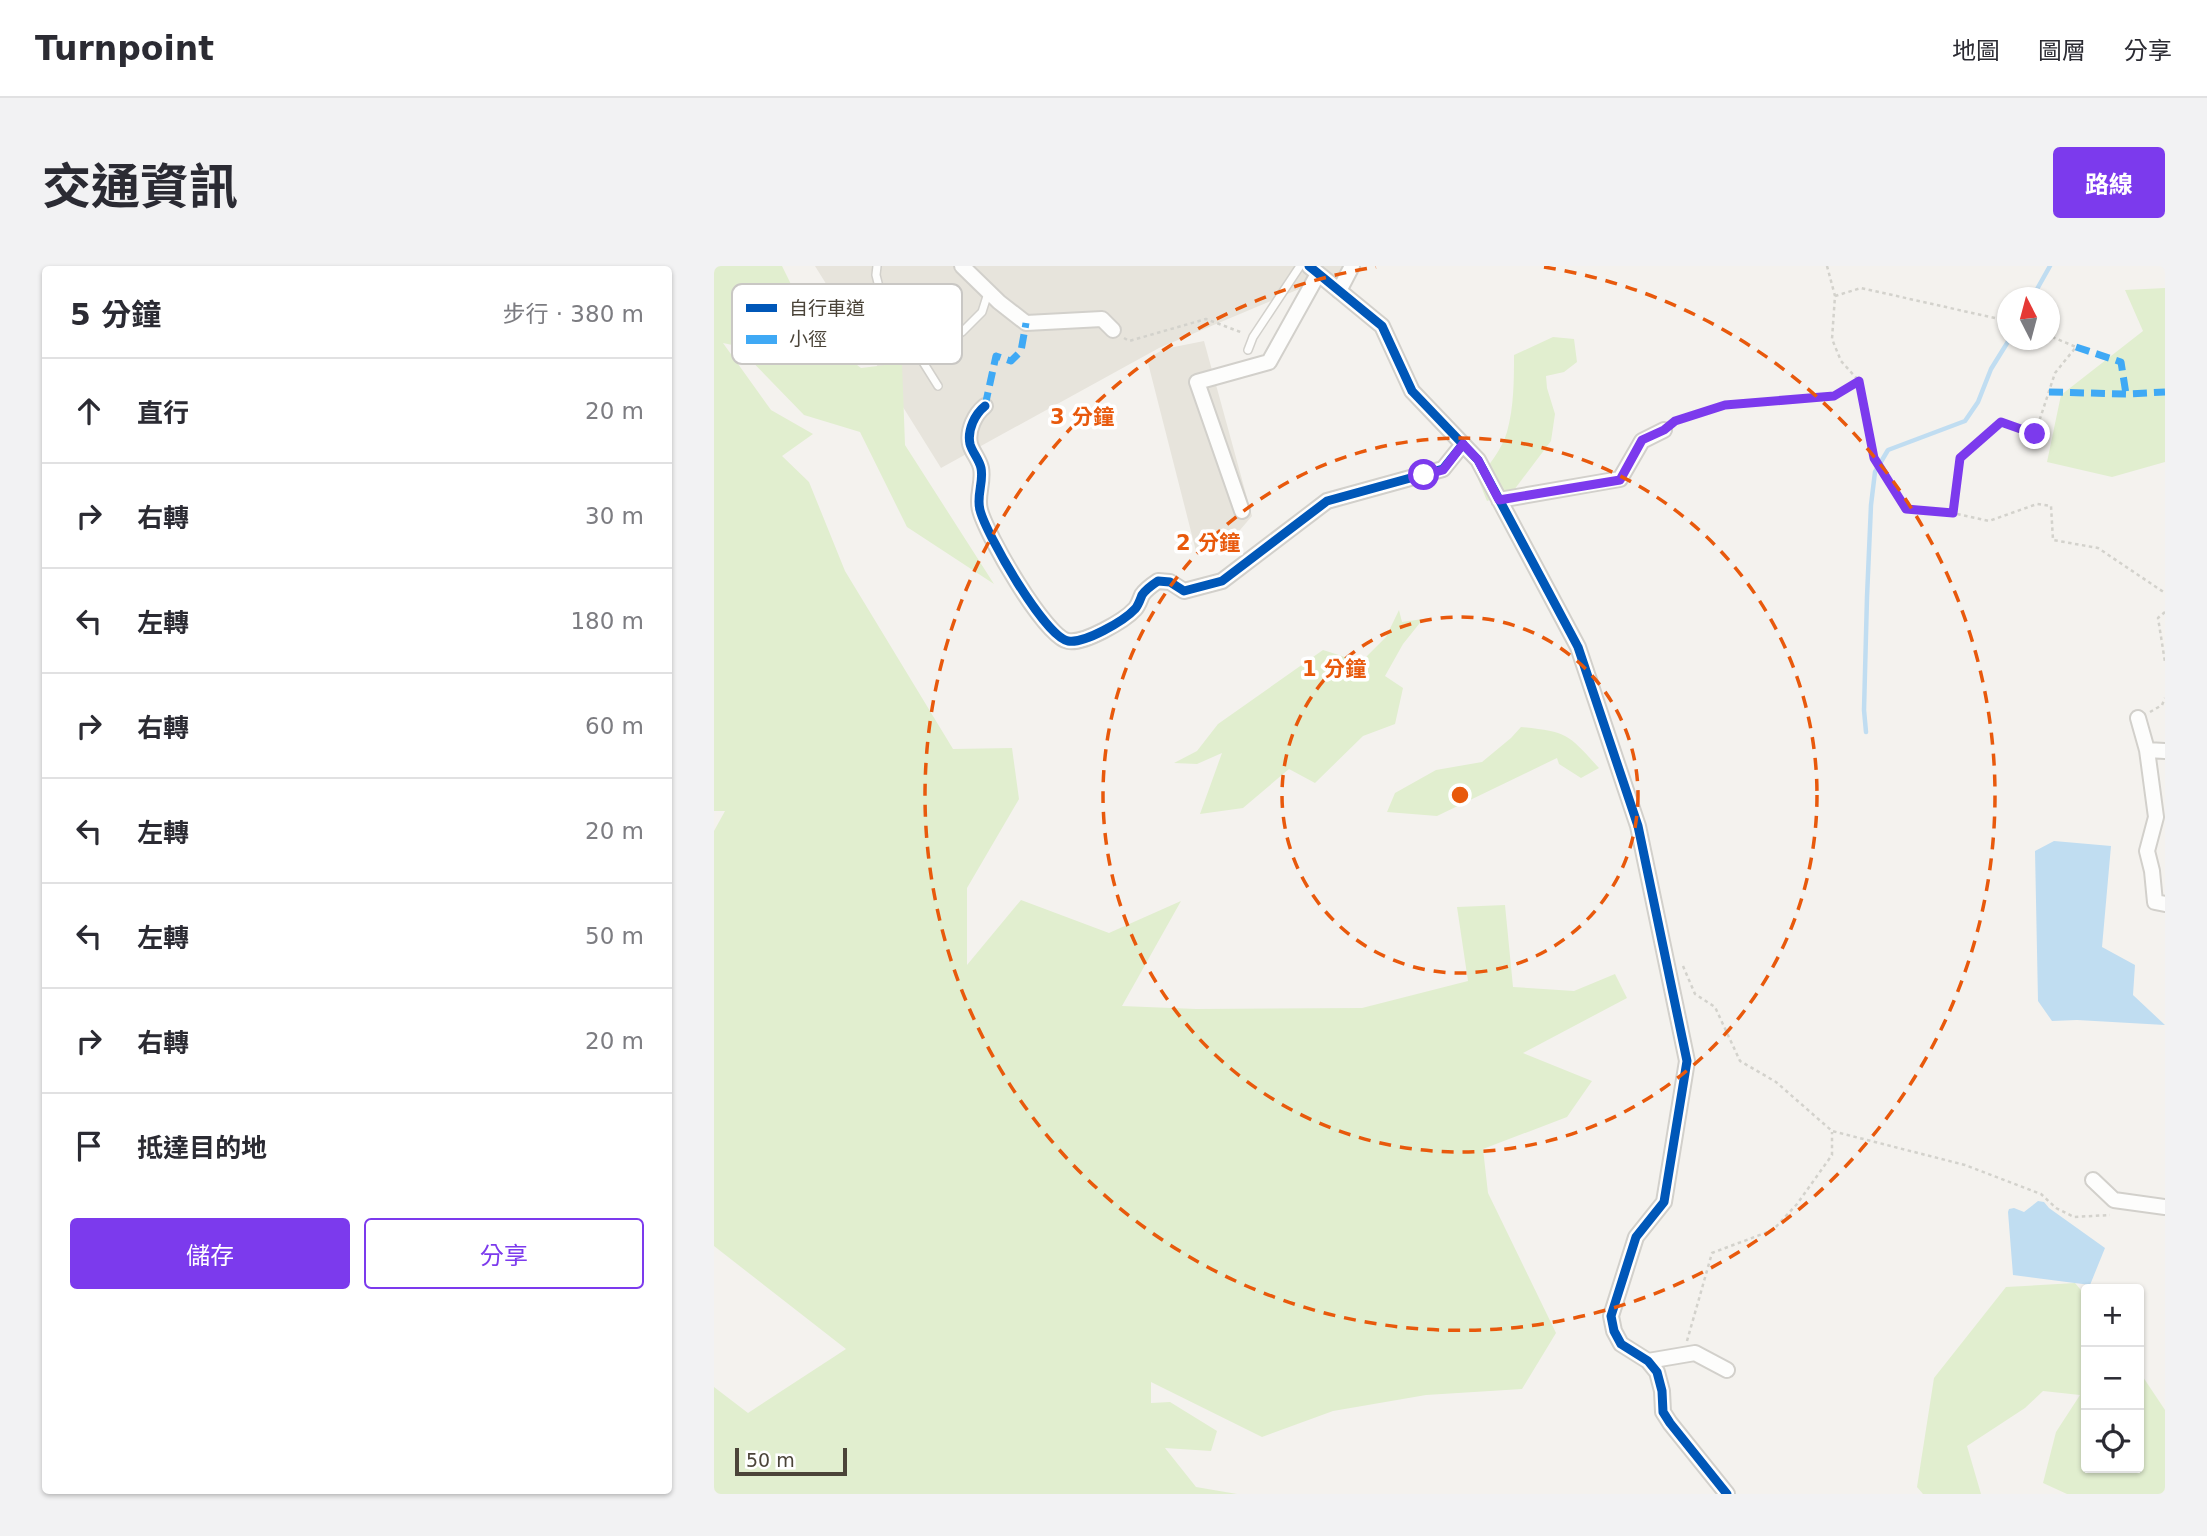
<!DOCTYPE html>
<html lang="zh-TW">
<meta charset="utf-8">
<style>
:root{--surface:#fff;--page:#f2f2f3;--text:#2b2b33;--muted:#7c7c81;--line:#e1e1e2;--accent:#7c3aed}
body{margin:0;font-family:"DejaVu Sans","Noto Sans TC",sans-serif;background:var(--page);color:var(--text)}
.controls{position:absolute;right:21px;bottom:21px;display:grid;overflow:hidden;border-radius:7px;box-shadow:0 2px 5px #0004}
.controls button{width:63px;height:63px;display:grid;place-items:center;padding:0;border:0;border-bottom:2px solid var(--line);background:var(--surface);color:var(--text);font:35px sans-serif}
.compass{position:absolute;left:1283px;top:21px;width:63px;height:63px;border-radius:50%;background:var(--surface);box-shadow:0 2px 5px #0004;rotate:354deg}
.scale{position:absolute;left:21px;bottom:18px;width:112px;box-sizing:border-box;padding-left:7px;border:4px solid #4b4439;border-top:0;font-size:19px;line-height:24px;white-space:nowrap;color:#4b4439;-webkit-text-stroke:5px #fff;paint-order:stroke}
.stop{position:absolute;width:21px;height:21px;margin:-16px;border:5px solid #7c3aed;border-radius:50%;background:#fff}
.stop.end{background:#7c3aed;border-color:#fff;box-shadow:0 2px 7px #0008}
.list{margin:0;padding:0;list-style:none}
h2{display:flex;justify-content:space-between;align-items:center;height:91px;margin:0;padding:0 28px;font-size:30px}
h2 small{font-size:23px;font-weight:400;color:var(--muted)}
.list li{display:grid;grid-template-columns:46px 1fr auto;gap:21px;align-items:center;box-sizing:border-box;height:105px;padding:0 28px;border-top:2px solid var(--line)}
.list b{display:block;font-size:26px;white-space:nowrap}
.list em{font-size:23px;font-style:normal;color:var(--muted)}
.actions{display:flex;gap:14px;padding:21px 28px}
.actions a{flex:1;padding:16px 0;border:2px solid var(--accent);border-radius:7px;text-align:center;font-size:24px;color:var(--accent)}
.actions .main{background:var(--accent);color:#fff}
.icon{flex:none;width:38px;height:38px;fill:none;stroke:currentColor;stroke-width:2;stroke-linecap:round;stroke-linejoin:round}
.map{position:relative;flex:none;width:1451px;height:1228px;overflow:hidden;border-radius:7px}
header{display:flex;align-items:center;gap:42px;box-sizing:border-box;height:98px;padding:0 35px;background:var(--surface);border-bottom:2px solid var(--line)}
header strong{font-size:33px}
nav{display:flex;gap:38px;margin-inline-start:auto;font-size:24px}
.intro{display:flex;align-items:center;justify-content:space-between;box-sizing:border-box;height:168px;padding:0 42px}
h1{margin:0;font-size:49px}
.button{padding:18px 32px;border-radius:7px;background:var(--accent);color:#fff;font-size:24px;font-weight:700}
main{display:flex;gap:42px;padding:0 42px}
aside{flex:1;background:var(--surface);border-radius:7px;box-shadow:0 2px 5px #0004}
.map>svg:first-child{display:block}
.residential{fill:#e7e4dc}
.green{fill:#e1eecf}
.water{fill:#c0ddf1}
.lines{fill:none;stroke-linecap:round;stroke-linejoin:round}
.stream{stroke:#c0ddf1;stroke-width:4.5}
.service-casing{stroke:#d2d0cb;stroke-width:10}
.minor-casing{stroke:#d2d0cb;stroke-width:18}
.path{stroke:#d3d2cc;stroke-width:2.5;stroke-dasharray:3.5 3.5;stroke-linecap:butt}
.service{stroke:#fdfdfc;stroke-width:7}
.minor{stroke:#fdfdfc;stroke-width:14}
.quiet{stroke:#3fa9f5;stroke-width:7;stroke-dasharray:14 7;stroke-linecap:butt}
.cycleway-casing{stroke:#fff;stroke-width:13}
.cycleway{stroke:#0057b8;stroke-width:9}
.route{stroke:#7c3aed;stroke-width:9}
.ring{fill:none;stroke:#e8590c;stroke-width:3.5;stroke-dasharray:12 9}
.key{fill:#fff;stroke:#c9c7c4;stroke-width:2}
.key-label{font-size:19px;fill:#4b4439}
.centre{fill:#e8590c;stroke:#fff;stroke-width:3.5}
.ring-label{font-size:21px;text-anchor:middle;font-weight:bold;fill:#e8590c;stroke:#fff;stroke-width:7;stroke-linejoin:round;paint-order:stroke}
</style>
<header>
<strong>Turnpoint</strong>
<nav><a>地圖</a><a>圖層</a><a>分享</a></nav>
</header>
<div class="intro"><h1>交通資訊</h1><a class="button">路線</a></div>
<main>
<aside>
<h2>5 分鐘<small>步行 · 380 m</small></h2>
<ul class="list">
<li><svg class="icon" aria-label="ahead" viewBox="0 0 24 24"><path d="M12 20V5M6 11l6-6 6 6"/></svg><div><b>直行</b></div><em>20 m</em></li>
<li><svg class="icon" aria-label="right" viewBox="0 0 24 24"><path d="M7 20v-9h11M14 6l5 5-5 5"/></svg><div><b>右轉</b></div><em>30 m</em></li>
<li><svg class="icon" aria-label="left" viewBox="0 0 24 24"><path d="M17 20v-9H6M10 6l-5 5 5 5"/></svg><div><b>左轉</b></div><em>180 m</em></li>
<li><svg class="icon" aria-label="right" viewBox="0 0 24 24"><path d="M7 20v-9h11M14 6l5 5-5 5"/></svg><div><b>右轉</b></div><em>60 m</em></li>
<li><svg class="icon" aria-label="left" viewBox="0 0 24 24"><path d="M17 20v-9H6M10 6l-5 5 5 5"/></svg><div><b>左轉</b></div><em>20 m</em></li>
<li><svg class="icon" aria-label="left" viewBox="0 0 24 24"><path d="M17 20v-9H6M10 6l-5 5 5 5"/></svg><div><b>左轉</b></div><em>50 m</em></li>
<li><svg class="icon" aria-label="right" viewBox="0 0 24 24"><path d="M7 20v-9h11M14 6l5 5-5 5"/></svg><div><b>右轉</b></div><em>20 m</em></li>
<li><svg class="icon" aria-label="arrive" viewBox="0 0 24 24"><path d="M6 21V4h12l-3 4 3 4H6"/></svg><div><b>抵達目的地</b></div></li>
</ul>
<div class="actions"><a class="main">儲存</a><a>分享</a></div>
</aside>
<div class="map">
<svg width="1451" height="1228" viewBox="0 0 1451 1228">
<rect width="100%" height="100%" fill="#f4f2ee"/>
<path class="residential" d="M101 0H640L445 82 227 202Z
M490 75 538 250 514 278 483 289 434 97 438 90 450 83Z"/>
<path class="green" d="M0 0H68L101 67 147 102 188 97 191 179 280 318 193 261 146 166 90 149 23 80 9 77 57 144 99 168 68 190 95 216 131 305 239 483 298 482 305 533 253 622V699L307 634 395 667 467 635 408 740 482 743 648 742 754 715 743 641 791 639 799 721 860 725 901 708 913 732 809 787 878 815 853 851 769 883 774 927 842 1067 808 1123 712 1129 619 1145 548 1171 437 1116V1137L456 1136 503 1165 497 1185 451 1182 482 1221 523 1228H0V1121L34 1147 132 1083 0 980V565L11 545H0Z
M1451 22V196L1398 211 1333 196 1347 129 1429 65 1411 24Z
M839 71 860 73 863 96 850 106 832 110 833 122 841 148 837 175 800 224 773 235 764 213C775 199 788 183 793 166 800 141 800 114 800 89Z
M685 344 688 356 709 353 689 378 671 410 689 422 681 458 649 470 601 517 575 503 529 542 486 548 508 487 483 498 460 497 483 485 504 458 609 384 647 396 672 371Z
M807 461C854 466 854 468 885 502L867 512 845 498 843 492 723 550 673 546 681 527 722 504 768 496 797 472Z
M1361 1017 1372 1030V1202H1425V1105L1451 1144V1228H1353L1329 1217 1342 1166 1366 1129 1329 1125 1311 1142 1253 1180 1267 1228H1209L1203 1221 1220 1112 1292 1021Z"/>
<path class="water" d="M1340 575 1397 580 1388 681 1421 699 1419 729 1451 759 1363 754 1338 755 1324 735 1321 585Z
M1324 935 1330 936 1335 942 1391 982 1376 1019 1299 1009 1294 946 1295 943 1300 942 1310 946Z"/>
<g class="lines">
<path class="stream" d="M1318 32 1336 0
M1152 466 1150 444 1153 331 1157 239 1161 206 1174 184 1251 155 1264 136 1277 103 1295 74"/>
<defs>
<path id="service" d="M163 0 162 9 167 29 224 120
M534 84 539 71 586 0
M208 94 248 66 268 46 274 27"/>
<path id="minor" d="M248 0 285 36 312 57 388 53 399 64
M595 0 668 60 698 125 764 194 864 381 924 560 973 795 950 936 922 971 897 1050 900 1065 907 1078 934 1095 943 1106 948 1125 949 1146 956 1157 1013 1228
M625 25 638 0
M271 140C261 148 253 164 256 178 258 186 265 193 267 202 270 216 262 230 266 244 272 268 331 371 354 375 370 378 410 355 421 343 424 340 426 334 428 329 432 323 438 319 444 315L456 316 470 325 508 315 613 235 729 203 749 178
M785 234 906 213 928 175 950 164
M528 245 483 116 555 96 604 8
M1424 452 1433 484 1442 551 1433 585 1438 605 1441 636 1451 638
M1433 484 1451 485
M1379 914 1400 934 1451 941
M934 1095 981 1087 1013 1104"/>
</defs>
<use href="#service" class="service-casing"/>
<use href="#minor" class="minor-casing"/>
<path class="path" d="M1113 0 1121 30 1118 73 1127 95 1145 115 1160 192 1192 243 1239 247 1275 255 1323 238 1337 240 1339 274 1384 282 1451 327
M1121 30 1147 22 1294 55
M410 72 415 75 492 53 529 67
M963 155 1011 139 1120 130 1145 115
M1239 247 1246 192 1287 156 1321 168 1341 107 1362 81 1336 70
M1451 346 1444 352 1451 396
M1436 446 1448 439 1451 432
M969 700 981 728 1001 741 1026 795 1062 816 1118 865 1251 899 1327 928 1342 942 1360 951 1396 949
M973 1075 998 987 1059 964 1083 938 1118 889V866"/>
<use href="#service" class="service"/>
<use href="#minor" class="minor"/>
<path class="quiet" d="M1362 81 1407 96 1412 128
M1335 126 1412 128 1451 126
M271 140 282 90 297 95 307 85 312 57"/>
<defs>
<path id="cycleway" d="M595 0 668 60 698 125 764 194 864 381 924 560 973 795 950 936 922 971 897 1050 900 1065 907 1078 934 1095 943 1106 948 1125 949 1146 956 1157 1013 1228
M271 140C261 148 253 164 256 178 258 186 265 193 267 202 270 216 262 230 266 244 272 268 331 371 354 375 370 378 410 355 421 343 424 340 426 334 428 329 432 323 438 319 444 315L456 316 470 325 508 315 613 235 729 203 749 178"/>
</defs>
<use href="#cycleway" class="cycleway-casing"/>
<use href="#cycleway" class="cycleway"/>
</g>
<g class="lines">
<path class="route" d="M710 209 729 204 749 178 764 194 785 234 906 214 928 174 950 164 961 155 1011 139 1120 130 1145 115 1160 192 1192 243 1239 247 1246 192 1287 156 1321 168"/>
</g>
<g class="ring">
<circle cx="746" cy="529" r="178"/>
<circle cx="746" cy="529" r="357"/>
<path d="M830 1A535 535 0 1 1 662 1"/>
</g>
<rect x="18" y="18" width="230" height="80" rx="10" class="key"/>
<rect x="32" y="38" width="31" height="8" fill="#0057b8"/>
<rect x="32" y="69" width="31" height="9" fill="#3fa9f5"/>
<g class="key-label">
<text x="75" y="49">自行車道</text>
<text x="75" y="80">小徑</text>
</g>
<circle cx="746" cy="529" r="10" class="centre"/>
<g class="ring-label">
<text x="368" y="158">3 分鐘</text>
<text x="494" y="284">2 分鐘</text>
<text x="620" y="410">1 分鐘</text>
</g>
</svg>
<div class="controls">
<button>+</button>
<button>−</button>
<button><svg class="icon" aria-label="locate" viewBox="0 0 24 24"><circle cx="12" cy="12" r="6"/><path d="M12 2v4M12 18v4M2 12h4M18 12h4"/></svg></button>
</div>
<svg class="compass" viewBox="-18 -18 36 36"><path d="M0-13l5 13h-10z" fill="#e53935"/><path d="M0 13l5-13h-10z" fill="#7c7c81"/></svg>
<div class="scale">50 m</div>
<div class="stop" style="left:710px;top:209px"></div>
<div class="stop end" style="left:1321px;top:168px"></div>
</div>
</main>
